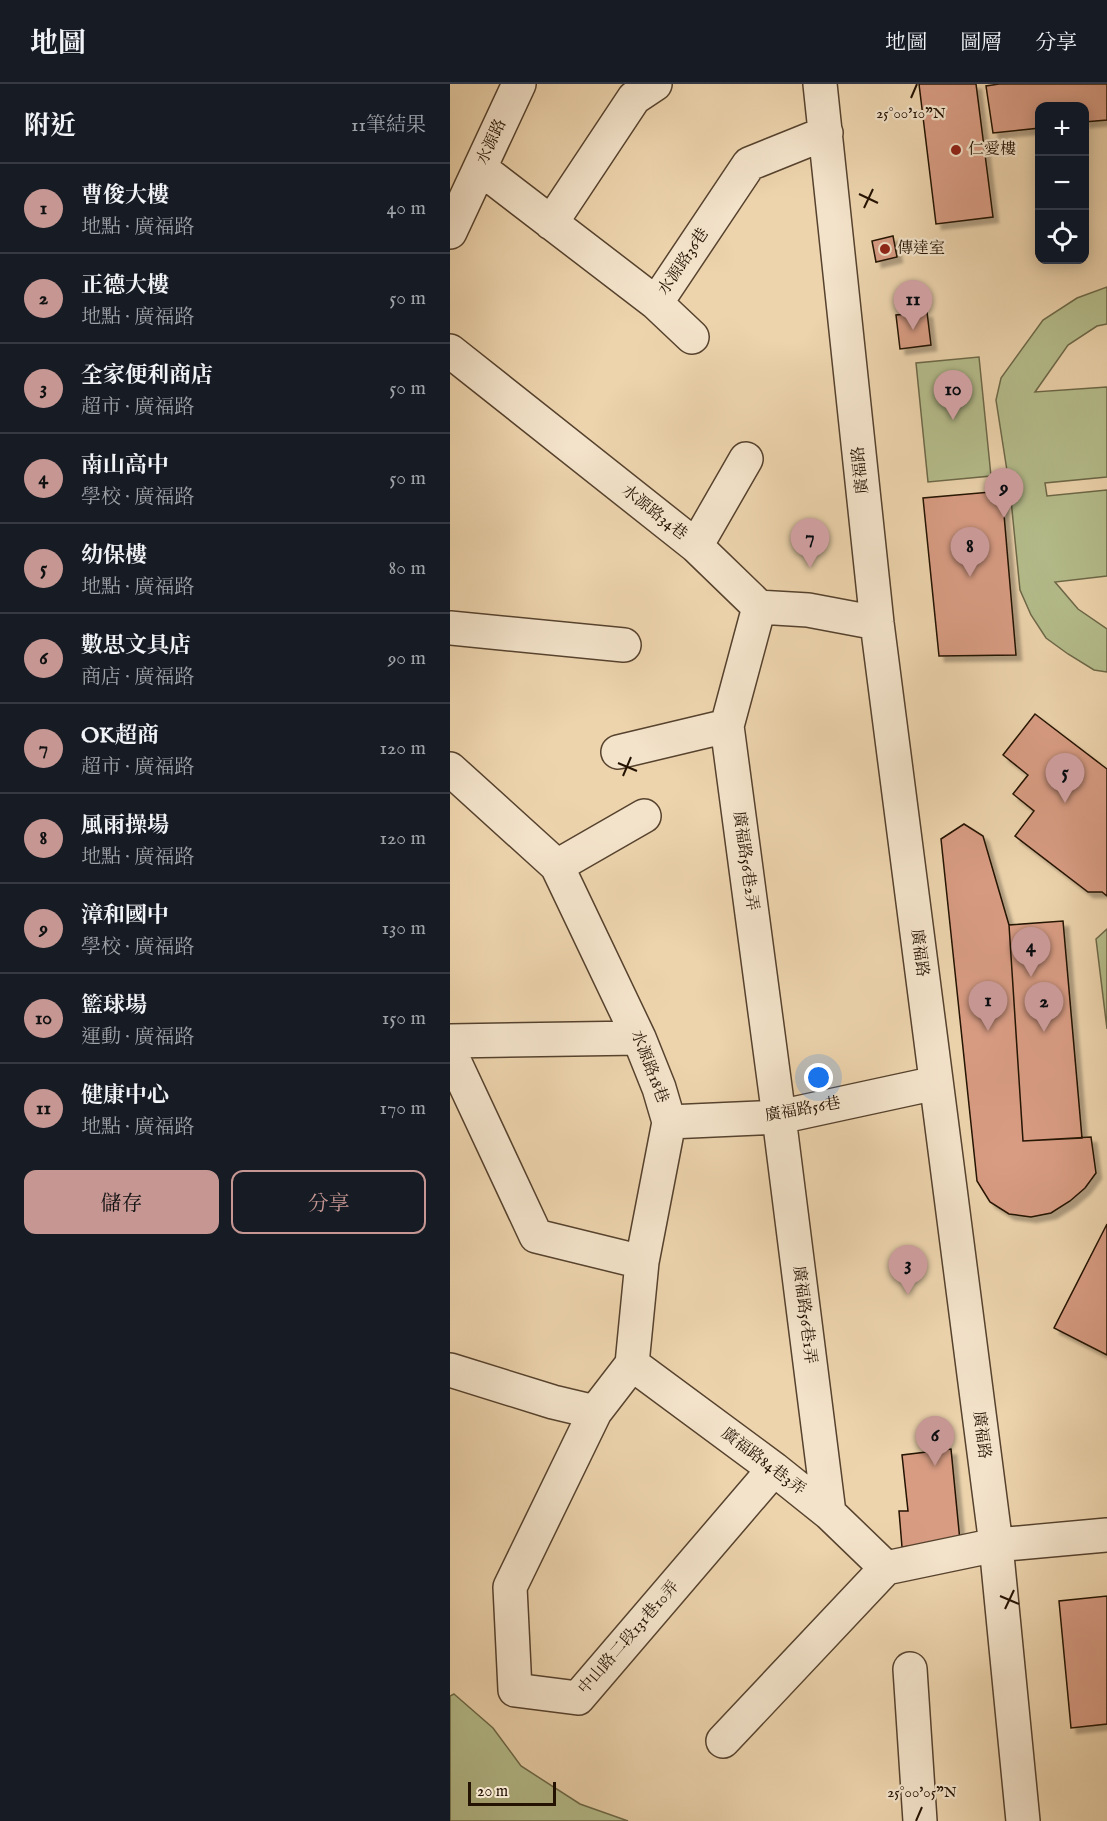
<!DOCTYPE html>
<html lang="zh-TW">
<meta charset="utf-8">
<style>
:root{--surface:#171b24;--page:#20242c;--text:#f1f3f6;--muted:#9ea1a6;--line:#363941;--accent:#c59692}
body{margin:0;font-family:"IM FELL English","Noto Serif TC",serif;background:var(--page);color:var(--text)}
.controls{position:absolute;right:18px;top:18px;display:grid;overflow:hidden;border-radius:12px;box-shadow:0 3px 15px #0003}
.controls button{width:54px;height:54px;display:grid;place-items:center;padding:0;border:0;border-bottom:2px solid var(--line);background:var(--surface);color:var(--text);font:30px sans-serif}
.scale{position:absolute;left:18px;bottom:15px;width:88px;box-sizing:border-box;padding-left:6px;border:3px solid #241203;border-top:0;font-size:16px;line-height:21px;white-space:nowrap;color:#241203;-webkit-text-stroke:4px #f3e3ca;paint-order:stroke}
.you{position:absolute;left:369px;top:994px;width:21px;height:21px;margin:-15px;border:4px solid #fff;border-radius:50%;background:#1a73e8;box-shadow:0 0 0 9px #1a73e833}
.badge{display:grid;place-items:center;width:39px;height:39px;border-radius:50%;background:var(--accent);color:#111;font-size:20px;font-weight:700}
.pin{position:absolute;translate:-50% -50px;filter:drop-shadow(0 2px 3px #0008)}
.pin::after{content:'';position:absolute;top:32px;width:21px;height:18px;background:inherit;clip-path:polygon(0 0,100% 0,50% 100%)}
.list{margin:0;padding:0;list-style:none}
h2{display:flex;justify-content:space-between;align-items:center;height:78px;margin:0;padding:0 24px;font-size:26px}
h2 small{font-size:20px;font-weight:400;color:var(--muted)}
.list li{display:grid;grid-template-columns:39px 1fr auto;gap:18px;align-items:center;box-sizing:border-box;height:90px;padding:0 24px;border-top:2px solid var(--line)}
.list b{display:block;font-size:22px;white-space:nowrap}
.list p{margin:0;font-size:20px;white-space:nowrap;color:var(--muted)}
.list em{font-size:20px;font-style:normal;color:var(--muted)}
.actions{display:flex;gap:12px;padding:18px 24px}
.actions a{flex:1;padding:14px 0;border:2px solid var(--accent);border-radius:12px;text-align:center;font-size:21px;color:var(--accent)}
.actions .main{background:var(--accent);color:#111}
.icon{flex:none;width:33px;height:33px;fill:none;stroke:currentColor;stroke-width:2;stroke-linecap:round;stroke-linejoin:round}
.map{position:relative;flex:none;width:657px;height:1737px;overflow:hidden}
header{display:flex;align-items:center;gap:36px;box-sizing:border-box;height:84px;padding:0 30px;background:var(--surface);border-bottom:2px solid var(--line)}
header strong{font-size:28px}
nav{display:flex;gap:33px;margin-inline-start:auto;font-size:21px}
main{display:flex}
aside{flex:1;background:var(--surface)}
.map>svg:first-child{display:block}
.green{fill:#b5bd8c;stroke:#6c6848;stroke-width:1.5}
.building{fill:#d89c83;stroke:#241203;stroke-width:1.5;filter:url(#shadow)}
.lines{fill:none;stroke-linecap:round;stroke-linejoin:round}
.minor-casing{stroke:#56422e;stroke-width:36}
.minor{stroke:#f3e3ca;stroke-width:33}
.ticks{fill:none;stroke:#241203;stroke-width:2}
.poi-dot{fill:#8f2418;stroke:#f3e3ca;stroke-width:2}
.labels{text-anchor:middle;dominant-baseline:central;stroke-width:4.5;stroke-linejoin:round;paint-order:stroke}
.street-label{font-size:16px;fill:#241203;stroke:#f3e3ca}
.poi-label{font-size:16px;fill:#241203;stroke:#f3e3ca;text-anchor:start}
.ticks-label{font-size:15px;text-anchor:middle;fill:#241203;stroke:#f3e3ca;stroke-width:4.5;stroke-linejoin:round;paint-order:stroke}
</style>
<header>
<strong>地圖</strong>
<nav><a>地圖</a><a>圖層</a><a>分享</a></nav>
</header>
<main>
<aside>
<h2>附近<small>11筆結果</small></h2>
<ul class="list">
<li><span class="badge">1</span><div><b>曹俊大樓</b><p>地點 · 廣福路</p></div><em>40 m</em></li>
<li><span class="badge">2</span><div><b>正德大樓</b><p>地點 · 廣福路</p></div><em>50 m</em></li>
<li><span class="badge">3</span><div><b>全家便利商店</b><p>超市 · 廣福路</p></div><em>50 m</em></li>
<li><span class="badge">4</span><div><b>南山高中</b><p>學校 · 廣福路</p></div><em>50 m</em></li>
<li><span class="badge">5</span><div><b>幼保樓</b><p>地點 · 廣福路</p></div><em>80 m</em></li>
<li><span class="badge">6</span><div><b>數思文具店</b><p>商店 · 廣福路</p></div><em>90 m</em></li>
<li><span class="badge">7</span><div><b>OK超商</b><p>超市 · 廣福路</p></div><em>120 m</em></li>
<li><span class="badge">8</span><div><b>風雨操場</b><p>地點 · 廣福路</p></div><em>120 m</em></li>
<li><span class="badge">9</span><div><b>漳和國中</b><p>學校 · 廣福路</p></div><em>130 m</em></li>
<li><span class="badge">10</span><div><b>籃球場</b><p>運動 · 廣福路</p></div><em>150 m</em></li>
<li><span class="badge">11</span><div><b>健康中心</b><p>地點 · 廣福路</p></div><em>170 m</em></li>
</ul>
<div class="actions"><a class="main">儲存</a><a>分享</a></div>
</aside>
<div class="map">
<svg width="657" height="1737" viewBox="0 0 657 1737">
<defs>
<filter id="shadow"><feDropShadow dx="5.5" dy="5.5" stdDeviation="1.5" flood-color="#0004"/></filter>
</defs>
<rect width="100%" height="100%" fill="#edd4ad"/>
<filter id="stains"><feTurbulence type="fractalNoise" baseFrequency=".00333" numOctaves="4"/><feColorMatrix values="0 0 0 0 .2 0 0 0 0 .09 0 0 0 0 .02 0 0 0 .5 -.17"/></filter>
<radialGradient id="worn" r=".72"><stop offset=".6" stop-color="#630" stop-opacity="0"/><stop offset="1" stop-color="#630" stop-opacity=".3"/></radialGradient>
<path class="green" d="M657 203V240L647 242 618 261 585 308 657 303V393L595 399 597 412 657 406V492L605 498 628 525 657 545V588L644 586 618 570 596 554 581 531 570 506 560 406 546 316 551 294 593 236 627 214Z
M529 273 541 392 478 398 466 279Z
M657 845V945L646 855Z
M4 1610 43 1644 71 1682 130 1720 178 1737H0V1612Z"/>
<path class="building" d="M469 0H526L543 133 486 140Z
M549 0H657V36L634 38V22H590V44L543 49 536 2Z
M443 152 447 173 426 178 422 157Z
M477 228 481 261 450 265 446 231Z
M552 407 566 571 489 572 473 414Z
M585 630 657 685V812L652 808H638L565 752 584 727 563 710 578 691 553 671Z
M514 740 533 752 559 841 573 1057 641 1053 646 1089 635 1104 620 1117 601 1129 581 1133 559 1130 540 1118 527 1097 491 755Z
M613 837 632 1054 573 1057 559 841Z
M657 1140V1271L604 1244Z
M501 1365 510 1457 452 1463 449 1427H458L452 1371Z
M657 1512V1640L621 1644 609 1517Z"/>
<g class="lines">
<defs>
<path id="minor" d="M370 0 427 539 546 1461 573 1737
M30 84 206 219 299 80 376 49
M101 139 184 14 205 0
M0 148 69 0
M206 219 242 253
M0 267 246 462 309 523 358 526 427 539
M246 462 296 375
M309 523 277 642 329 1033 379 1429
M0 544 174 561
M168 668 277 642
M0 685 107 782 189 954 209 1004 219 1038 192 1178 182 1280 145 1328 60 1503 65 1606 128 1614 324 1385
M107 782 194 732
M0 957 189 954
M0 968 86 1152 192 1178
M219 1038 329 1033 486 999
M182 1280 324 1385 379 1429 436 1484
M0 1286 103 1318 145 1328
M436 1484 546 1461 657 1451
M460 1585 470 1737
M273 1657 436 1484"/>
</defs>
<use href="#minor" class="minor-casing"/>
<use href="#minor" class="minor"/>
</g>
<path class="ticks" d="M461 14 467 0M409 110 428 119M414 124 423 105M168 679 187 687M173 692 181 673M550 1512 569 1520M555 1525 564 1506M466 1737 472 1723"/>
<g class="poi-dot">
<circle cx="506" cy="66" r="6"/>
<circle cx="435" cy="165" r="6"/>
</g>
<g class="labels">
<g class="street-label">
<text transform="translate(42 58) rotate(-65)">水源路</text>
<text transform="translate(234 178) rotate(-56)">水源路36巷</text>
<text transform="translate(411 386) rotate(-96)">廣福路</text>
<text transform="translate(204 429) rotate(38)">水源路34巷</text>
<text transform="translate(295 777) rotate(82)">廣福路56巷2弄</text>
<text transform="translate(469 869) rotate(83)">廣福路</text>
<text transform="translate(199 983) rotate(69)">水源路18巷</text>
<text transform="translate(353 1026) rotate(-10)">廣福路56巷</text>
<text transform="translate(354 1231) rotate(83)">廣福路56巷1弄</text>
<text transform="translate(531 1351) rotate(83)">廣福路</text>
<text transform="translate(313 1378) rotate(37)">廣福路84巷3弄</text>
<text transform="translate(179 1554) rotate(-49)">中山路二段131巷10弄</text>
</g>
<g class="poi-label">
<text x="518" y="66">仁愛樓</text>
<text x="447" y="165">傳達室</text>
</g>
</g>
<g class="ticks-label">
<text x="461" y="34">25°00'10"N</text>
<text x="472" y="1713">25°00'05"N</text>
</g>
<rect width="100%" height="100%" filter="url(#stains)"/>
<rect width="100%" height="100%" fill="url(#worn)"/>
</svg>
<div class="controls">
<button>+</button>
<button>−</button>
<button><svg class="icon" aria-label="locate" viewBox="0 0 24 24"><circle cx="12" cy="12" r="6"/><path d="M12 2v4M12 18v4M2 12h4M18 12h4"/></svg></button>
</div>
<div class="scale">20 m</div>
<div class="you"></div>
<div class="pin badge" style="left:538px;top:947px">1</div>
<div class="pin badge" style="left:594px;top:948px">2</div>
<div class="pin badge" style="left:458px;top:1211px">3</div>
<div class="pin badge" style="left:581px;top:893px">4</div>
<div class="pin badge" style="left:615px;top:719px">5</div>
<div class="pin badge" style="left:485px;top:1382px">6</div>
<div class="pin badge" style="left:360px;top:484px">7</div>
<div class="pin badge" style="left:520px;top:493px">8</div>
<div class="pin badge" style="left:554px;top:434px">9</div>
<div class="pin badge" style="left:503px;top:336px">10</div>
<div class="pin badge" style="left:463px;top:246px">11</div>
</div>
</main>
